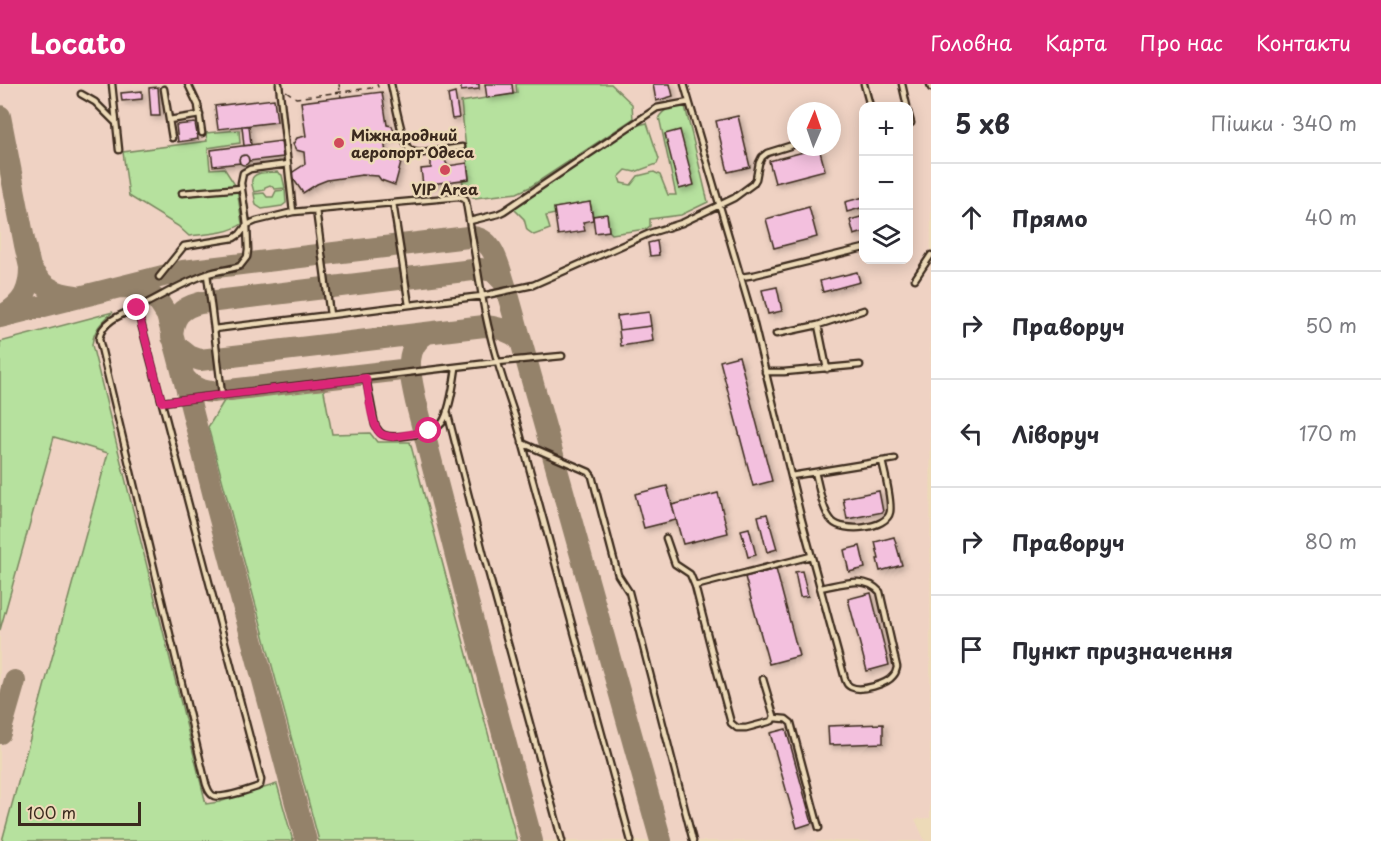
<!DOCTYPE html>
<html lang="uk">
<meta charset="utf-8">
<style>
:root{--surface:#fff;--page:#f7f7f7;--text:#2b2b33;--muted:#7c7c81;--line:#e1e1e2;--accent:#db2777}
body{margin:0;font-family:"Playpen Sans",sans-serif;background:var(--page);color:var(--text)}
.controls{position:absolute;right:18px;top:18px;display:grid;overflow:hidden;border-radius:12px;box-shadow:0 3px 15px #0003}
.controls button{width:54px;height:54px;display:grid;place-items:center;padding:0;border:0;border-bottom:2px solid var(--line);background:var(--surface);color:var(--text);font:30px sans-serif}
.compass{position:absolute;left:787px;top:18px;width:54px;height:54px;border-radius:50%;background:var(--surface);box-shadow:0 3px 15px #0003;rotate:2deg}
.scale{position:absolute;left:18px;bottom:15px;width:123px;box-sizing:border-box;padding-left:6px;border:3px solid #3b2a1e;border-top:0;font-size:16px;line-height:21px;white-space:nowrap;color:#3b2a1e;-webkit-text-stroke:4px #eddab8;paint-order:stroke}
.stop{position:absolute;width:18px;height:18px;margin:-14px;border:4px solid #db2777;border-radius:50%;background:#fff}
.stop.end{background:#db2777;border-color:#fff;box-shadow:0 2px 6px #0008}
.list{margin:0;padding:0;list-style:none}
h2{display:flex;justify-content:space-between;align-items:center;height:78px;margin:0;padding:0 24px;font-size:26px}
h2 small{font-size:20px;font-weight:400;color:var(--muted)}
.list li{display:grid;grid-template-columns:39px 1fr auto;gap:18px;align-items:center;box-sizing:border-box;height:108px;padding:0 24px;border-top:2px solid var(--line)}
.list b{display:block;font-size:22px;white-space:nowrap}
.list em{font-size:20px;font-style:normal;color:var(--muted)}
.icon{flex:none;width:33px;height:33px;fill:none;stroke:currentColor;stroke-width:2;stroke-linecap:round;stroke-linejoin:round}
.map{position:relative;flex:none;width:931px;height:757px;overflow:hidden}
header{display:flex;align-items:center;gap:36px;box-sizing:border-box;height:84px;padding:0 30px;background:var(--accent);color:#fff}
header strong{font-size:28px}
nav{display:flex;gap:33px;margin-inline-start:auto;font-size:21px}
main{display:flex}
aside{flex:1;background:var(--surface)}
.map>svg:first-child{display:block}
.built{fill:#efd2c3;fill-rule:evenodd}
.green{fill:#b6e19e;stroke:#78865e;stroke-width:1.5}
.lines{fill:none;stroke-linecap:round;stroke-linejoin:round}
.taxiway{stroke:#94826b;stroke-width:22}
.building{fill:#f3c0de;stroke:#3b2a1e;stroke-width:1.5;filter:url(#shadow)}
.service-casing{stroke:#3b2a1e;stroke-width:9}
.path{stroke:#3b2a1e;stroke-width:1.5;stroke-dasharray:6 4.5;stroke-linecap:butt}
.service{stroke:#eddab8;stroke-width:4.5}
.route{stroke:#db2777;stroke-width:8}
.poi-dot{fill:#d1495b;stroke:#eddab8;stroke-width:2}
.labels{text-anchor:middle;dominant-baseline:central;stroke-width:5;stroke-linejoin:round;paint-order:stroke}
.poi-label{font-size:15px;font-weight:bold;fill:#3b2a1e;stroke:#eddab8;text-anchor:start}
</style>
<header>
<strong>Locato</strong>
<nav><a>Головна</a><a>Карта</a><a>Про нас</a><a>Контакти</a></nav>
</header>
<main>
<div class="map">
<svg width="931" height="757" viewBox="0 0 931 757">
<defs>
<filter id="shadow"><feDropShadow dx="2.5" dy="2.5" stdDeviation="3" flood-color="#0004"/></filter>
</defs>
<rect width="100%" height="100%" fill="#eddab8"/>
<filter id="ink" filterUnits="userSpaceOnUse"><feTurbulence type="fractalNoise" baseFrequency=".0167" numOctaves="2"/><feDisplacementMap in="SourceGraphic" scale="12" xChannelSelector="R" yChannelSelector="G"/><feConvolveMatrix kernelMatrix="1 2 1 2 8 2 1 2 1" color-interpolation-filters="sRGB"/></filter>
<g filter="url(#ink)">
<path class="built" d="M0 0H931L930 734 915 735 925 757H0ZM864 22H908V176H864ZM796 27H832V63H796Z"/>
<path class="green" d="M516 0H611L632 20 633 35 530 103 517 109 475 114C466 111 464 104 462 95L469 94 461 18 517 9Z
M683 21 685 22 708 118 681 131 650 135V142L646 145 612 150 609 147 607 130 593 132 590 118 554 124 555 130 546 132 550 145 534 151 527 146 524 135 512 123 634 42 647 39 659 75 657 80 635 88 626 86 619 93 621 99 631 101 638 92 654 88 660 91 668 111H676L659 33C665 24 672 23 683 21Z
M239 46 240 59 208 64 210 85 224 84 237 104 242 140C227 150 206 150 189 152L178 142 129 112 123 68 207 57 206 49Z
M277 88 282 91 285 104 275 105 270 101 265 103 264 106 254 108C253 104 251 100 252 96 253 87 269 89 277 88Z
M285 106 286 119 282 122 262 125 256 121 254 110 264 109 267 113H273L276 107Z
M113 228C101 239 94 245 92 261L206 720 219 718 277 700 293 757H2L108 369 54 353 0 546V258Z
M323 302 332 350 370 349 377 358H410L517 757H319L208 343 224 317Z"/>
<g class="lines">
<path class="taxiway" d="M0 32 25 161 30 183
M121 203 137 204 147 209 158 217 167 231 178 271 217 424 306 757
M3 231C24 219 30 206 30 183 41 202 54 210 76 212
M0 233 183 187 468 153C496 151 499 187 507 207L661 757
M427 249C401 265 411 293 416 318L482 572 532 757
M172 253C173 233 180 224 200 219L481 185 493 187 503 197
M175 261 189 272 200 276 484 242C498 243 510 246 520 256
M183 292C191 302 198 307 212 308L410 285
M0 649 15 597"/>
</g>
<path class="building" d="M461 0H479V5L461 7Z
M485 0H512L513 10 487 14Z
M653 0H670L673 12 656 17Z
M158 3 160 32H151L149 4Z
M142 7V15L122 17 121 9Z
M382 8 387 41 392 42 394 48 392 54 384 56 386 69 402 75 395 101 381 96 378 92 362 91 327 96 317 100 303 109 290 90 305 80 304 68 296 66 293 60 297 54 306 52 301 18Z
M455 9 459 34 452 35 448 11Z
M274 15 277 38 218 45 215 22Z
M738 32 750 83 728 88 716 37Z
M195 39 198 55 178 58 176 41Z
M242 42H249L251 61 244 62Z
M680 46 694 101 679 105 665 50Z
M281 57 283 73 249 77 248 73 246 71 241 72 239 75 240 79 213 82 211 66Z
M819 64 825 86 775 99 769 77Z
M239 76a5 5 0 1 1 10 0a5 5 0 1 1-10 0Z
M435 74 444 75 448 82 467 79 469 95 423 101 421 85 431 84V77Z
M864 113V123L847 128 845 118Z
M590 118 593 136 583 138 585 147 558 151 554 124Z
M809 123 817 153 774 164 766 135Z
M607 130 609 147 595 149 593 132Z
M864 132V148L854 151 850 136Z
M657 157 659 171 650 172 648 159Z
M857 188 860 198 823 208 820 197Z
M777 203 782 227 768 230 762 206Z
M649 228 651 242 619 246 617 232Z
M651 242 653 257 621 262 619 246Z
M739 272 772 397 753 402 720 277Z
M667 402 676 436 644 444 635 410Z
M879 407 883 428 847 435 843 414Z
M718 409 728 449 683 460 672 421Z
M767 430 777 465 767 468 758 432Z
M749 444 756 471 748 473 741 446Z
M894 453 902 481 880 487 877 475H879L875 458Z
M860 462 865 484 849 488 844 466Z
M776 485 799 572 769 580 745 493Z
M802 487 808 512 800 513 795 488Z
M871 509 889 581 867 587 848 515Z
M883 640V659L829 661 828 642Z
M786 645 812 739 797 744 770 649Z"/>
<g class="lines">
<defs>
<path id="service" d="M112 0 119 66
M188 0 198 21 202 49
M279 0 293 128
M391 0C394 12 402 58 409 65 413 69 418 69 423 69L462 63
M684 0 751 228 801 433 845 595C847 600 847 601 851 603 861 608 887 600 893 592 896 589 896 588 897 583L880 508C865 490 839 501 820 504
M864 0 870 22
M902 0 907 22
M930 0 931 4
M164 5 172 54
M81 10 95 18 115 38
M908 28 911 39
M169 36 200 31
M182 109 242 104
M393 119 409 221
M316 126 330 231 482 212C489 254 502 294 516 335L631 757
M470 137 498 130 504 127 657 24 689 18
M207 190 214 245 330 231
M159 193 184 162 234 154 240 150 247 141 256 137 293 128 459 113 465 115 466 118 482 212 533 201 650 149 682 139 734 114 753 100 756 95 759 79 762 73 767 69 796 60
M741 193 754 191 864 164
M915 195 931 171
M137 224 261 696 260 701 257 703C248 706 223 715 214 712 209 710 208 705 206 700L99 255C100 247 105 241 112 236 119 231 128 228 137 224 160 213 183 198 208 190 218 186 230 186 240 182L247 173 248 166 247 141 241 99 243 89 250 85 288 80
M818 241 827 285
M214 245 222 311
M776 250 818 241 864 226
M765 288H784L860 281
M366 294 375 341C378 346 379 349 384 351 394 355 426 350 435 345 438 344 440 341 442 339 450 328 454 298 456 284
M162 318 497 278 562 272
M447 327 484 472 562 757
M522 359 589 388 592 392 618 491 629 508 693 757
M815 388C819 402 822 426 832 437 843 449 887 445 890 428 892 416 885 390 882 377
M791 392 895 375
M666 454 675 480 690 490 695 502 715 580 731 639 737 644H746L772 637 774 632 763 595
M695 502 811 472
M774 634 786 635 791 639 819 744"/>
</defs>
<use href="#service" class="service-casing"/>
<path class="path" d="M339 0 341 13
M286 7 296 14 378 3 377 0"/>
<use href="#service" class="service"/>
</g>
</g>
<g class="lines" filter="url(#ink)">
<path class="route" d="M137 224 162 318 366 294C368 306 371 340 379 348 382 352 388 352 393 353L429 347"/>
</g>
<g class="poi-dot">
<circle cx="339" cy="59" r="6"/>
<circle cx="445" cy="86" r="6"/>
</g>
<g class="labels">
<g class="poi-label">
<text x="351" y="50">Міжнародний<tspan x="351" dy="17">аеропорт Одеса</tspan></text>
<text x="445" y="104" text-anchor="middle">VIP Area</text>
</g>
</g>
</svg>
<div class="controls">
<button>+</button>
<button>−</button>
<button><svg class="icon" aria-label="layers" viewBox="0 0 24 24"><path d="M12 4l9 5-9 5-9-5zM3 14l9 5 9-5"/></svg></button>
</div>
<svg class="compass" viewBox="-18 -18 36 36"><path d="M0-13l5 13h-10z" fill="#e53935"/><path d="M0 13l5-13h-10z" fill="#7c7c81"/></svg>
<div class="scale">100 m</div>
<div class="stop" style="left:429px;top:347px"></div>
<div class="stop end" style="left:137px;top:224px"></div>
</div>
<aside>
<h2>5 хв<small>Пішки · 340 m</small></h2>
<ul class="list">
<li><svg class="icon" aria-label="ahead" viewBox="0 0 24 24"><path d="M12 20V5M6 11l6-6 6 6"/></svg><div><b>Прямо</b></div><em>40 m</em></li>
<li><svg class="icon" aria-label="right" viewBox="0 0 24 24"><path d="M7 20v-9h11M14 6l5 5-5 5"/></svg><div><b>Праворуч</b></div><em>50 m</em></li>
<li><svg class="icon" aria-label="left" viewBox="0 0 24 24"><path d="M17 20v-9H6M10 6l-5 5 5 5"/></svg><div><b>Ліворуч</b></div><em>170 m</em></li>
<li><svg class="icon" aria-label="right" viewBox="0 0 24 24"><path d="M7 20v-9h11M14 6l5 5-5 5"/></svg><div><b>Праворуч</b></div><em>80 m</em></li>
<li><svg class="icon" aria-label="arrive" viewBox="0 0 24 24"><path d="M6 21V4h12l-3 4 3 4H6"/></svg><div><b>Пункт призначення</b></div></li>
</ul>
</aside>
</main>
